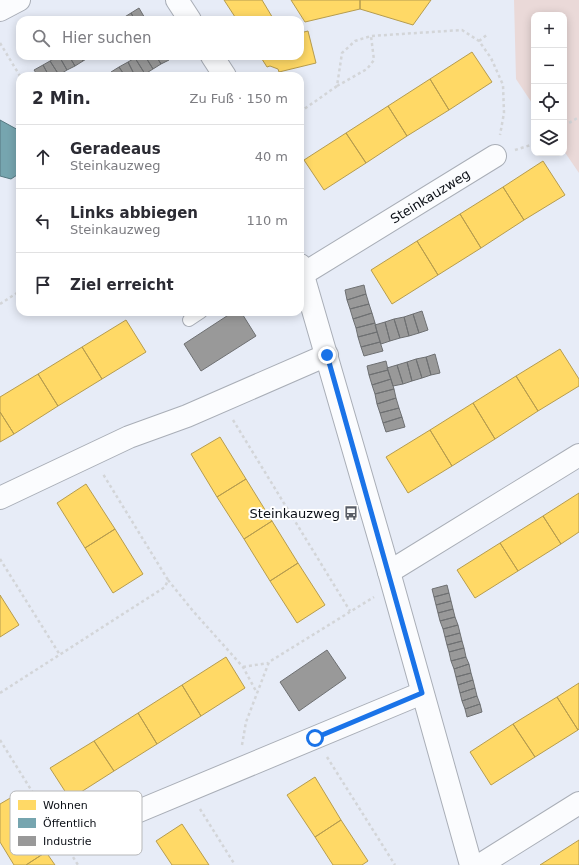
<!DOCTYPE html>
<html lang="de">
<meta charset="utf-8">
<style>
:root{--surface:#fff;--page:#f7f7f7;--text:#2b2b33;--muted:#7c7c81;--line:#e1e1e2}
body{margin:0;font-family:"DejaVu Sans",sans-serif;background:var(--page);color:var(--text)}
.controls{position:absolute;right:12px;top:12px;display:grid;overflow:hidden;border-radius:8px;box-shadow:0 2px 10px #0003}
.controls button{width:36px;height:36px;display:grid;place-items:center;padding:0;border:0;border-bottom:1px solid var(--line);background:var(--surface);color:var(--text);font:20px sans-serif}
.stop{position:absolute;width:12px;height:12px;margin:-9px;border:3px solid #1a73e8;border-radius:50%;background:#fff}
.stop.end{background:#1a73e8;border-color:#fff;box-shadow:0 1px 4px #0008}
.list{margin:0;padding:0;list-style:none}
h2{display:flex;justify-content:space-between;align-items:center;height:52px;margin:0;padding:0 16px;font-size:17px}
h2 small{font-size:13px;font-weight:400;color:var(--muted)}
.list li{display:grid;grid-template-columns:26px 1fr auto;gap:12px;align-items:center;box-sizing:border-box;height:64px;padding:0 16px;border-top:1px solid var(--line)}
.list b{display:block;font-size:15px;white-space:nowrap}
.list p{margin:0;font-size:13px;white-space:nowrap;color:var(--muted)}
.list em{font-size:13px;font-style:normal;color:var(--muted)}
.icon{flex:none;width:22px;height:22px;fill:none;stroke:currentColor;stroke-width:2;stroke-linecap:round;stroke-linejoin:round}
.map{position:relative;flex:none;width:579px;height:865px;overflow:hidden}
.search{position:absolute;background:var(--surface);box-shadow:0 2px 10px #0003;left:16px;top:16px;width:288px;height:44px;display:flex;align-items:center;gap:10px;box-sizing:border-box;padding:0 14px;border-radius:12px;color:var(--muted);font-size:15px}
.panel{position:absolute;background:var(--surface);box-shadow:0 2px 10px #0003;left:16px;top:72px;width:288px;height:244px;border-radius:12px}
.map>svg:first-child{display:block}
.green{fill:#ead9d8}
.homes{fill:#ffd966;stroke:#b69c4e}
.public{fill:#76a5af;stroke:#567881}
.industry{fill:#999;stroke:#6e7072}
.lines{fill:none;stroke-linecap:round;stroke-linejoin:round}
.service-casing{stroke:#a9aeb7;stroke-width:14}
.minor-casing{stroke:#a9aeb7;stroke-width:24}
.tertiary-casing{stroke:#a9aeb7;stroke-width:24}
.path{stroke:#d3d5d8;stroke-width:2.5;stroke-dasharray:3 3;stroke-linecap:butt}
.service{stroke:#fbfcfe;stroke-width:12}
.minor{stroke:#fbfcfe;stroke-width:22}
.tertiary{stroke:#fbfcfe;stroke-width:22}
.route{stroke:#1a73e8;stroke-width:5}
.labels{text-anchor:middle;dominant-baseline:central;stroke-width:4;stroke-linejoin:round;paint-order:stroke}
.street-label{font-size:13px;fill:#0b0f16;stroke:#fff}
.poi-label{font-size:13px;fill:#0b0f16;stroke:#fff;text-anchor:end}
.key{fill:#fff;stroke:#b6b7b9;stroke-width:1}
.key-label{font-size:11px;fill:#0b0f16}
</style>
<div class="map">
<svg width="579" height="865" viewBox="0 0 579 865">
<rect width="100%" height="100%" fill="#e7ecf7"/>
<path class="green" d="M514 0H579V173L564 151V15H534V106L516 79Z"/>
<path class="homes" d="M224 0H262L274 20H237Z
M291 0H360V9L305 22Z
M360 0H431L413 25 360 9Z
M308 31 316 63 279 72 278 69 270 66 267 67 260 56H300V33Z
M472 52 492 82 449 110 430 79Z
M430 79 449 110 407 136 388 106Z
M388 106 407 136 366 163 346 133Z
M346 133 366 163 324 190 304 160Z
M543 161 565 195 524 220 503 187Z
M503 187 524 220 481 248 460 214Z
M460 214 481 248 438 275 417 241Z
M417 241 438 275 392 304 371 270Z
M126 320 146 352 102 379 82 347Z
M82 347 102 379 58 406 38 374Z
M560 349 579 379V386L538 411 516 376Z
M38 374 58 406 14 434 0 412V397Z
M516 376 538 411 495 439 473 403Z
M473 403 495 439 452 466 430 430Z
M0 412 14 434 0 442Z
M430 430 452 466 408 493 386 457Z
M220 437 246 479 217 497 191 454Z
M246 479 272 521 244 539 217 497Z
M86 484 115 529 85 548 57 503Z
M579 493V532L561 544 543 516Z
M543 516 561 544 518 571 500 543Z
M272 521 298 563 270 581 244 539Z
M115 529 143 574 113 593 85 548Z
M500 543 518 571 475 598 457 570Z
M298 563 325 605 297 623 270 581Z
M0 595 19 625 0 637Z
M226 657 245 688 201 716 182 685Z
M579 683V729L578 730 557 697Z
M182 685 201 716 157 744 138 713Z
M557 697 578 730 535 757 513 724Z
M138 713 157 744 114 771 94 741Z
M513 724 535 757 491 785 470 752Z
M94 741 114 771 70 799 50 768Z
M315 777 341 820 315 837 287 795Z
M12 797 46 852 26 865H14L0 842V804Z
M341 820 368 861 362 865H333L315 837Z
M182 824 209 865H172L156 841Z
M579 840V865H540Z
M46 852 55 865H26Z"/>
<path class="public" d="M0 120 20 131V173L11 179 0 176Z"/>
<path class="industry" d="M139 8 146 20H135L131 13Z
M131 13 135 20H124L123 18Z
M59 56 67 70 59 75 50 61Z
M59 56H69L75 66 67 70Z
M69 56H80L83 61 75 66Z
M80 56H91L83 61Z
M138 56H145L153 69 145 74 135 58Z
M145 56H156L161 64 153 69Z
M156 56H167L169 60 161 64Z
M135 58 145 74 141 76H135L128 62Z
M50 61 59 75 58 76H49L43 65Z
M128 62 135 76H125L119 67Z
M43 65 49 76H38L34 70Z
M119 67 125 76H114L111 72Z
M364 285 366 294 347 300 345 290Z
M366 294 369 304 350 309 347 300Z
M369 304 372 313 353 319 350 309Z
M422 311 428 330 419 333 413 314Z
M233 312H241L256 336 201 371 184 344Z
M372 313 375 323 356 328 353 319Z
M413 314 419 333 409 336 404 317Z
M404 317 409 336 400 338 394 319Z
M394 319 400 338 390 341 385 322Z
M385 322 390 341 381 344 375 325Z
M375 323 377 332 358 337 356 328Z
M377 332 380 342 361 347 358 337Z
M380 342 383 351 364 356 361 347Z
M435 354 440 373 431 375 426 357Z
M426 357 431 375 422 378 416 359Z
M416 359 422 378 412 381 407 362Z
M386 361 388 370 369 375 367 366Z
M407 362 412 381 403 384 397 365Z
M397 365 403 384 393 386 387 368Z
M388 370 391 379 372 385 369 375Z
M391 379 394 389 375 394 372 385Z
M394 389 396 398 377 404 375 394Z
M396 398 399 408 380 413 377 404Z
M399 408 402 417 383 423 380 413Z
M402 417 405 427 386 432 383 423Z
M447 585 449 593 434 597 432 589Z
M449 593 451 601 436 605 434 597Z
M451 601 453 609 438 613 436 605Z
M453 609 455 617 440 621 438 613Z
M455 617 458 625 443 629 440 621Z
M458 625 460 633 445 637 443 629Z
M460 633 462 641 447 645 445 637Z
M462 641 464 648 449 652 447 645Z
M464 648 466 657 451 661 449 652Z
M327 650 346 678 299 711 280 682Z
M466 657 469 664 454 669 451 661Z
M469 664 471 673 456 677 454 669Z
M471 673 473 680 458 685 456 677Z
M473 680 475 688 460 693 458 685Z
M475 688 477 696 462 701 460 693Z
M477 696 480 704 465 709 462 701Z
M480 704 482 712 467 717 465 709Z"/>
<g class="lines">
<defs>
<path id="service" d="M189 320 201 312"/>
<g id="minor">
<path id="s1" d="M303 274 495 156"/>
<path d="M0 498 129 437 187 416 327 355"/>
<path d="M389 572 579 455"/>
<path d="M86 833 422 693"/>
<path d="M480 865 579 803"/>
</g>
<path id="tertiary" d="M177 0 190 20
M0 10 19 0
M212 56 225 76
M300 265 389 572 471 865"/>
</defs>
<use href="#service" class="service-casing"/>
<use href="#minor" class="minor-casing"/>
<use href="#tertiary" class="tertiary-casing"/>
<path class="path" d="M479 41 488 34
M0 43 20 76
M337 86 367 69 374 60 371 36
M300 112 337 86 342 53 355 41 371 36 462 30 479 41 491 58 503 85 504 113 500 135
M564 126 579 117
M515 150 534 144
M0 304 20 291
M233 420 350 611
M0 559 60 655
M168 580 193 611 243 667 257 693
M243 667 268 663
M0 693 165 587 168 580 103 474
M0 740 78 865
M242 745 246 722 269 662 374 597
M327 757 395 865
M200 809 235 865"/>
<use href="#service" class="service"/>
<use href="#minor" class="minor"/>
<use href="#tertiary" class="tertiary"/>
</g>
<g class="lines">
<path class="route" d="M315 738 422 693 327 355"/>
</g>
<defs>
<symbol id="bus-bare" viewBox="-9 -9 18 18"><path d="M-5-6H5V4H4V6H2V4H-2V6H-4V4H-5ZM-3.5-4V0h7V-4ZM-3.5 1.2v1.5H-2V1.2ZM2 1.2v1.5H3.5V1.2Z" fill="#585c65" stroke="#fff" stroke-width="2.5" paint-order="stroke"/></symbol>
</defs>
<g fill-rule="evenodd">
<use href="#bus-bare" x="341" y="503" width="20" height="20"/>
</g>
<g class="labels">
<g class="street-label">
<text stroke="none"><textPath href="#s1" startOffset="149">Steinkauzweg</textPath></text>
</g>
<g class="poi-label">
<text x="340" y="513">Steinkauzweg</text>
</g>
</g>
<rect x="10" y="791" width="132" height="64" rx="6" class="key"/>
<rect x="18" y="800" width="18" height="10" fill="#ffd966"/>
<rect x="18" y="818" width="18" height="10" fill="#76a5af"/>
<rect x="18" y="836" width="18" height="10" fill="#999"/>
<g class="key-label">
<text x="43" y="809">Wohnen</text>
<text x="43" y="827">Öffentlich</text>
<text x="43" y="845">Industrie</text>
</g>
</svg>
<div class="controls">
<button>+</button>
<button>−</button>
<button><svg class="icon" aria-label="locate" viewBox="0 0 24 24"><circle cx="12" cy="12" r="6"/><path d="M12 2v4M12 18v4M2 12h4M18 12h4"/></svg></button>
<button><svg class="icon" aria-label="layers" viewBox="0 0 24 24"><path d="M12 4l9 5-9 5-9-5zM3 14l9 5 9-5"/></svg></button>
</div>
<div class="stop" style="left:315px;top:738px"></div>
<div class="stop end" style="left:327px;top:355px"></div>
<div class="search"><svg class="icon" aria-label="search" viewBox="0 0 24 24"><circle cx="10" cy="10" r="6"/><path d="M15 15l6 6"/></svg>Hier suchen</div>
<section class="panel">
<h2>2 Min.<small>Zu Fuß · 150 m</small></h2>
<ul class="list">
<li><svg class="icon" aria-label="ahead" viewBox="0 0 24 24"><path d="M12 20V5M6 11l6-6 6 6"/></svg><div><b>Geradeaus</b><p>Steinkauzweg</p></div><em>40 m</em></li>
<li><svg class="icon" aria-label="left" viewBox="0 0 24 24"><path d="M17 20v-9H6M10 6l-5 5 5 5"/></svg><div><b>Links abbiegen</b><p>Steinkauzweg</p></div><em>110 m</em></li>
<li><svg class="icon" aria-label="arrive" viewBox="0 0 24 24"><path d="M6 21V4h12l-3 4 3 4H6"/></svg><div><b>Ziel erreicht</b></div></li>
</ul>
</section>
</div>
